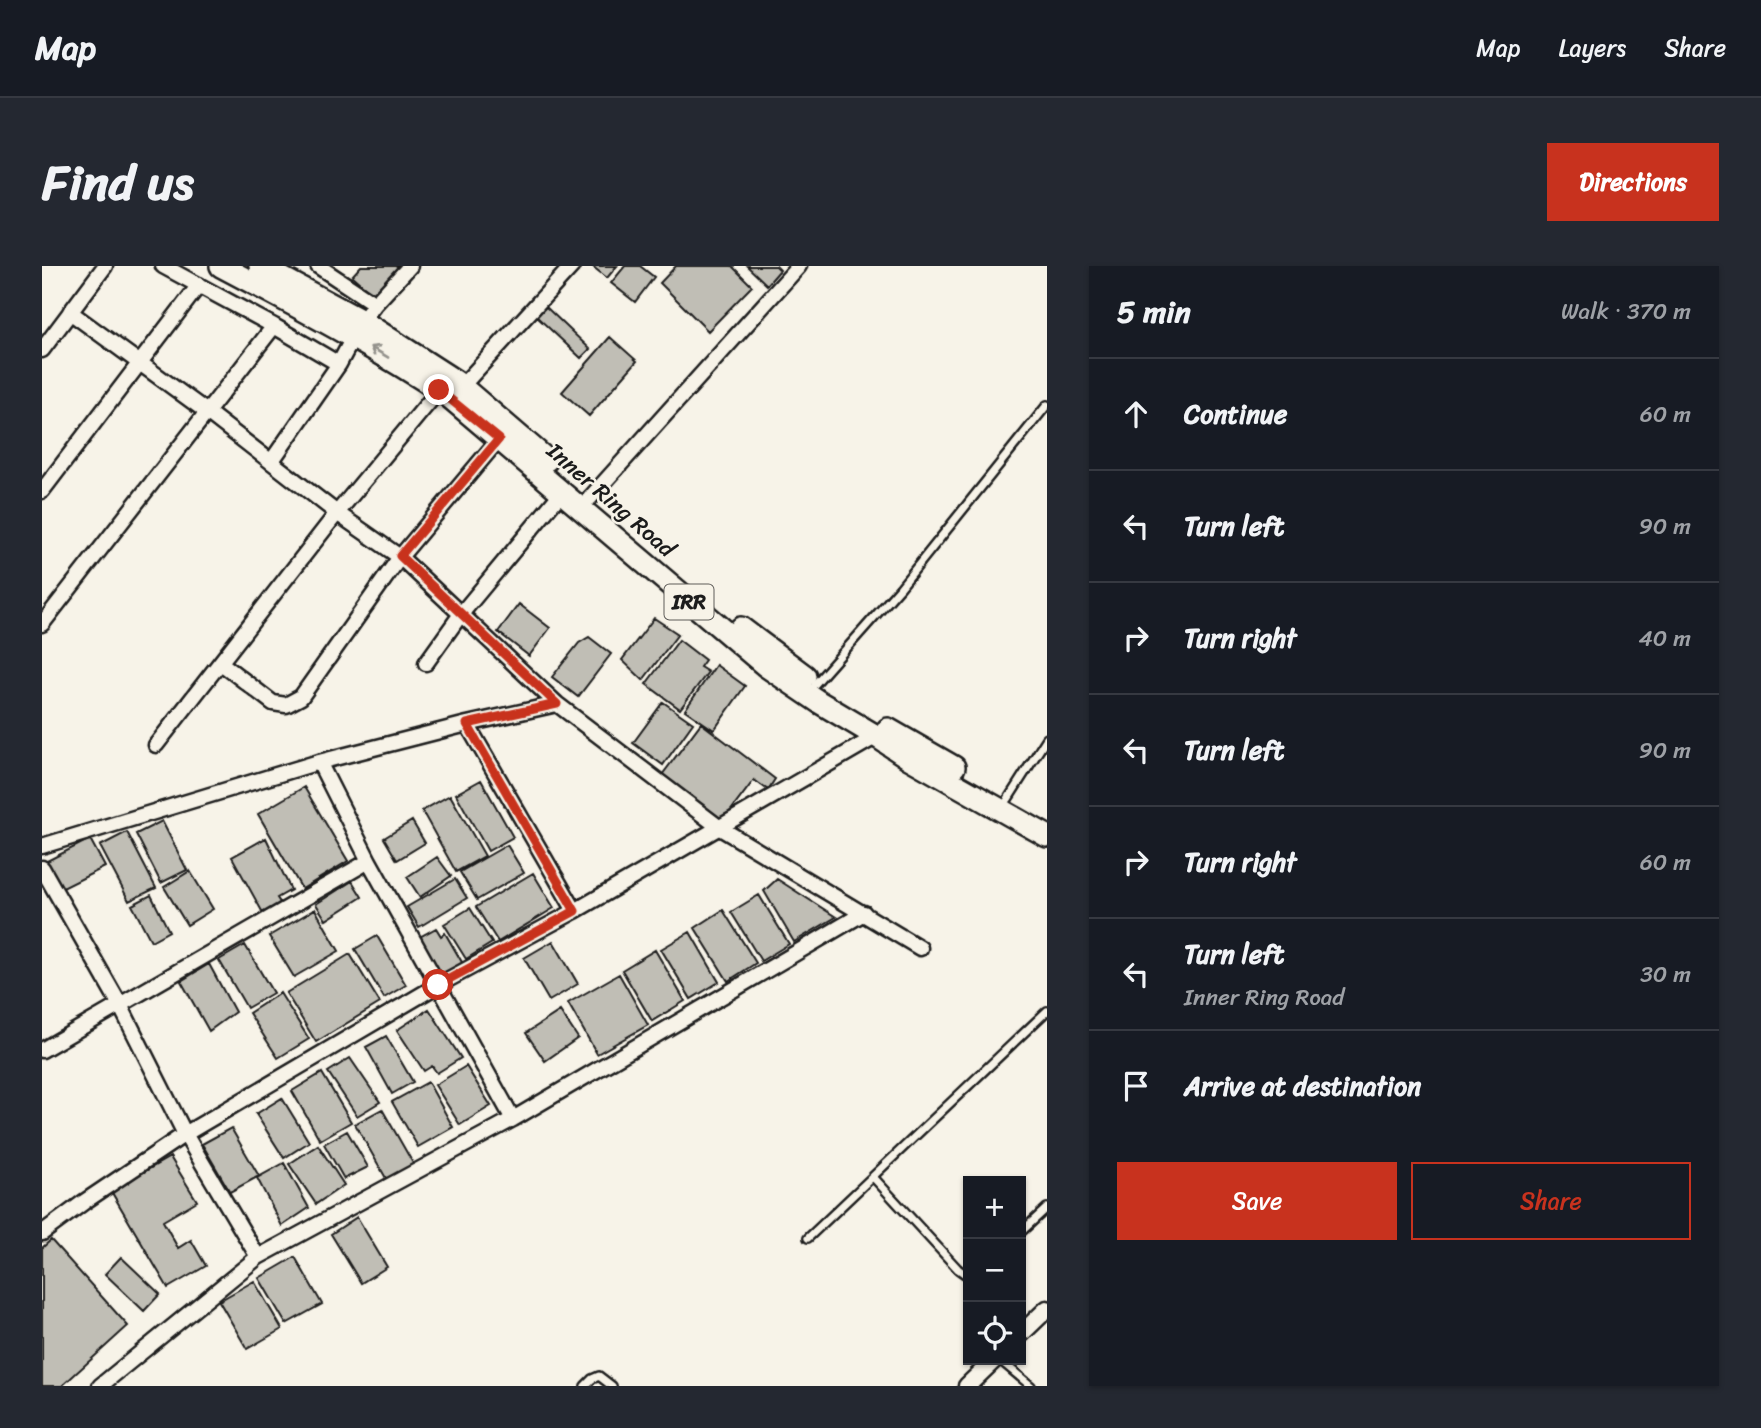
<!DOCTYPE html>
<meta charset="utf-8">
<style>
:root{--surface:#171b24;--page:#242831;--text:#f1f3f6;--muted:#9ea1a6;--line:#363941;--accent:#c8321e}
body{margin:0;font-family:Sriracha,sans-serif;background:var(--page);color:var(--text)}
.controls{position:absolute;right:21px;bottom:21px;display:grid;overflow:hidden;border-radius:0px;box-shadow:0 2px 5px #0004}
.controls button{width:63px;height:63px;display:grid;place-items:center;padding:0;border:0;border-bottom:2px solid var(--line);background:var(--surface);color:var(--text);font:35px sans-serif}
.stop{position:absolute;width:21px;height:21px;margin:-16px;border:5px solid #c8321e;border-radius:50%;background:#fff}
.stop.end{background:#c8321e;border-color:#fff;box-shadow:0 2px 7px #0008}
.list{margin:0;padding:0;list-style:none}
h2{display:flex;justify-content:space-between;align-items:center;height:91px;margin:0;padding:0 28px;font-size:30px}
h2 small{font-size:23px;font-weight:400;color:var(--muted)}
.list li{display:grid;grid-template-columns:46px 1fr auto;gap:21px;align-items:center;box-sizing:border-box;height:112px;padding:0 28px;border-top:2px solid var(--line)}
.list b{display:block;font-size:26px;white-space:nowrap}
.list p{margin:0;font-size:23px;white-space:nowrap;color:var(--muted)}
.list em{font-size:23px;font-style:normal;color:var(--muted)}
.actions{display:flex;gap:14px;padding:21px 28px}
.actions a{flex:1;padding:16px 0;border:2px solid var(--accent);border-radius:0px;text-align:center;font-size:24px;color:var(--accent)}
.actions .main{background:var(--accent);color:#fff}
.icon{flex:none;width:38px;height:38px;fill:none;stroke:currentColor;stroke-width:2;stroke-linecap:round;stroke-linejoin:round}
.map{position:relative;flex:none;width:1005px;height:1120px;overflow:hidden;border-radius:0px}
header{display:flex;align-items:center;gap:42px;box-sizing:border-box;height:98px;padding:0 35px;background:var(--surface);border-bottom:2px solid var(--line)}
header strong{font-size:33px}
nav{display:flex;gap:38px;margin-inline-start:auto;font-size:24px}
.intro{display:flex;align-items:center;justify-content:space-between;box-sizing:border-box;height:168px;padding:0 42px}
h1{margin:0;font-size:49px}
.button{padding:18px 32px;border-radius:0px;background:var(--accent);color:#fff;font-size:24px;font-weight:700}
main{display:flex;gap:42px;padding:0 42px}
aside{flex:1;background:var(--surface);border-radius:0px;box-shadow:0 2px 5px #0004}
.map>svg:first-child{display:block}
.building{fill:#c0beb5;stroke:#1c1c1c;stroke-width:2}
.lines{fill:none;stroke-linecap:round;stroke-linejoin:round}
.service-casing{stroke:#1c1c1c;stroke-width:12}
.minor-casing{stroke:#1c1c1c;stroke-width:19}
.tertiary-casing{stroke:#1c1c1c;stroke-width:21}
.primary-casing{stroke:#1c1c1c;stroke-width:26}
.service{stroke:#f7f3e8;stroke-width:7}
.minor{stroke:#f7f3e8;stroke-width:14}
.tertiary{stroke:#f7f3e8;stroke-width:16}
.primary{stroke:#f7f3e8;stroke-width:21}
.oneway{stroke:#94928c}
.route{stroke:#c8321e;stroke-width:9}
.labels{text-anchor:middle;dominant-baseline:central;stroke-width:5;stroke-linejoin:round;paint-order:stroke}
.shield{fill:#f7f3e8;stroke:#5e5c59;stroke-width:2}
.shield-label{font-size:21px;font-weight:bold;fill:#1c1c1c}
.street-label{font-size:23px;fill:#1c1c1c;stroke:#f7f3e8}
</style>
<header>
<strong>Map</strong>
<nav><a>Map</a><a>Layers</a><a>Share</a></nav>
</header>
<div class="intro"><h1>Find us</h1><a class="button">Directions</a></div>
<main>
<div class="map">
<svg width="1005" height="1120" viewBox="0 0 1005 1120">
<rect width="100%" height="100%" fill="#f7f3e8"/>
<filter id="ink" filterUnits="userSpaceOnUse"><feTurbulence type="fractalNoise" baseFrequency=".0143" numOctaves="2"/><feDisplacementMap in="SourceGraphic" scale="14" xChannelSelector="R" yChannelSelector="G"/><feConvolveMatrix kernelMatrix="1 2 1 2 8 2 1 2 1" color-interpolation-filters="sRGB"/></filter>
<g filter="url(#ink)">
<path class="building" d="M319 0H363L335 32 310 10Z
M550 0H575L565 12Z
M583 0H598L612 11 593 36 569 17Z
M634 0H690L710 20 666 65 618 17Z
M705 0H734L738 4 725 19Z
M503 40 548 83 539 92 494 50Z
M568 71 595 95 547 150 520 126Z
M477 338 508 362 487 390 456 366Z
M612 352 636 368 601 414 580 394Z
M547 371 569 388 536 431 510 411 537 377Z
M637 374 663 394 658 401 666 406 638 443 604 418Z
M674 399 703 420 672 464 643 444Z
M621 436 651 457 621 499 591 477Z
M659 457 733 513 726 524 712 514 681 555 620 509Z
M439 514 471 571 446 585 414 528Z
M262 521 306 595 260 623 216 548Z
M408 529 443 590 414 606 380 545Z
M120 555 145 604 119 617 94 568Z
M370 555 383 577 355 594 342 572Z
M85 566 114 622 87 635 58 580Z
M224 572 249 624 235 632 239 638 221 647 190 591Z
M48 573 63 601 19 623 5 595Z
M465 579 482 607 435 634 418 606Z
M395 591 409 610 378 631 365 611Z
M148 605 171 643 145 659 122 621Z
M491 607 512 642 456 676 434 641Z
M413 613 425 632 377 661 365 641Z
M735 613 794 651 752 676 722 625Z
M310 615 320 631 284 654 274 638Z
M109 629 127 665 109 675 90 639Z
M717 629 747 678 719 695 689 646Z
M428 642 450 677 424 693 402 658Z
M273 643 297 685 252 711 227 670Z
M681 644 714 697 686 715 653 662Z
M394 662 399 670 403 667 421 698 399 711 376 672Z
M648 666 677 716 649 733 619 683Z
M335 670 364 719 342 732 313 683Z
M511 675 536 718 507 735 482 692Z
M203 679 231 727 205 742 177 694Z
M613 684 643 735 610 755 580 704Z
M308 688 338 737 274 776 244 727Z
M167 698 193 746 167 765 139 715Z
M577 708 606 759 555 788 526 737Z
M238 727 267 773 236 792 207 747Z
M387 743 419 792 395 807 390 800 382 805 355 764Z
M518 745 536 772 503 795 484 767Z
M344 770 371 816 350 828 324 781Z
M308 792 338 836 315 850 286 806Z
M424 800 449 840 418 859 393 819Z
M280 807 309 856 278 874 250 825Z
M386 816 411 861 376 881 350 836Z
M240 832 267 876 242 892 214 848Z
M340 843 372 899 345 914 313 858Z
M189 862 217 910 188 926 160 878Z
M305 865 326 901 302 913 282 878Z
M276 879 302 919 274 938 247 898Z
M128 891 155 935 121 955 136 982 149 974 164 1000 126 1022 69 925Z
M242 897 267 942 240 960 215 912Z
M315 951 345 1001 319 1017 289 968Z
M9 974 86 1060 20 1120H0V982Z
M79 991 118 1028 102 1045 63 1008Z
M253 991 280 1038 244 1058 217 1012Z
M212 1015 240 1063 205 1083 177 1035Z"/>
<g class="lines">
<defs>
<path id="service" d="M773 418 858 322 1005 139
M966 533 1005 472
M831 911 916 1003 923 1008H926
M979 966 1005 942
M766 972 1005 745
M958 1094 989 1120
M543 1120 550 1113 557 1110 570 1120"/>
<path id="minor" d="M121 0 232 60 297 98
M276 0 333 38
M28 46 165 146 295 247 358 291 515 438 678 562 878 682
M0 84 63 0
M419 121 530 0
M229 196 297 98 320 55 333 38 368 0
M0 225 157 19
M548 232 757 0
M0 358 232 60
M179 397 231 437 244 439 259 431 358 291 457 173
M384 397 419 348 520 226
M425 458 533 645
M114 479 295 247 397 124
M277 496 327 595 471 853
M0 580 277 496 425 458 515 438
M0 602 78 739 143 868 216 991
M0 784 327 595
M0 967 42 936 143 868 396 719 533 645 840 467
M58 1120 216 991 471 853 822 647"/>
<path id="tertiary" d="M979 1068 1005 1043
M925 1120 952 1094"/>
<path id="primary" d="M179 0C256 41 333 81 405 129L724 400 777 436 834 470 867 492 1005 570
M218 0 320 55 413 115 505 194
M699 362 763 410
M846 463 912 501"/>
</defs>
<use href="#service" class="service-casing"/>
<use href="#minor" class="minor-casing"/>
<use href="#tertiary" class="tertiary-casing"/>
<use href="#primary" class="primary-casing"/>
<use href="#service" class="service"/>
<use href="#minor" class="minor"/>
<use href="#tertiary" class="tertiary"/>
<use href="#primary" class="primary"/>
</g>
<defs><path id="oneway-shaft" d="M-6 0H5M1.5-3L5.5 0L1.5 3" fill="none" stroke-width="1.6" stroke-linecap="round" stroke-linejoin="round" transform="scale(1.75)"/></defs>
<use class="oneway" href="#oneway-shaft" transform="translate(337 86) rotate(-149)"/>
</g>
<g class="lines" filter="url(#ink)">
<path class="route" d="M396 719 533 645 425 458 515 438 358 290 457 173 397 124"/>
</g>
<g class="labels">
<rect class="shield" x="622.5" y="318.5" width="49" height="35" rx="5"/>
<g class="shield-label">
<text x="647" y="336">IRR</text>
</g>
<g class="street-label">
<text transform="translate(569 234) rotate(41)">Inner Ring Road</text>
</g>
</g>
</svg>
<div class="controls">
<button>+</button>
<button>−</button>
<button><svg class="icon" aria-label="locate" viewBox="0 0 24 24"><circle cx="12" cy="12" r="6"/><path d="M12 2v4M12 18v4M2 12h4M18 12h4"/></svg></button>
</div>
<div class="stop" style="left:396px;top:719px"></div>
<div class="stop end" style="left:397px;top:124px"></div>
</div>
<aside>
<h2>5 min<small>Walk · 370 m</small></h2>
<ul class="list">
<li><svg class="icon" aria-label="ahead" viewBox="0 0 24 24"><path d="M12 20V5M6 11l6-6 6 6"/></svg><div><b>Continue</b></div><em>60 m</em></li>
<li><svg class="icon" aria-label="left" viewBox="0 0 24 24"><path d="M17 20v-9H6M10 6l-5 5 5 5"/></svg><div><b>Turn left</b></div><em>90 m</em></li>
<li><svg class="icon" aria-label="right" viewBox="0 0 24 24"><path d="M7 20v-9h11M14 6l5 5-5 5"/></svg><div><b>Turn right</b></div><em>40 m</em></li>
<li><svg class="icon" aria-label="left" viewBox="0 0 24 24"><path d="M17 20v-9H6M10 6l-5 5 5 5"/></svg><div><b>Turn left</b></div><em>90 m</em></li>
<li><svg class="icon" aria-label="right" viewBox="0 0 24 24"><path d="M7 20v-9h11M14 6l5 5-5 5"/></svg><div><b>Turn right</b></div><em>60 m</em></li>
<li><svg class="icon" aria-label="left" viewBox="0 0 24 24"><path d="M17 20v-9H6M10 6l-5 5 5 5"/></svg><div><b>Turn left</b><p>Inner Ring Road</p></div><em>30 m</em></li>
<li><svg class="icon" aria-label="arrive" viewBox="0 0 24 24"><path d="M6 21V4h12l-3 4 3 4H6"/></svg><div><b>Arrive at destination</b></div></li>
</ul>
<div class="actions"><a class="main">Save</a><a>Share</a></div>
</aside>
</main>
